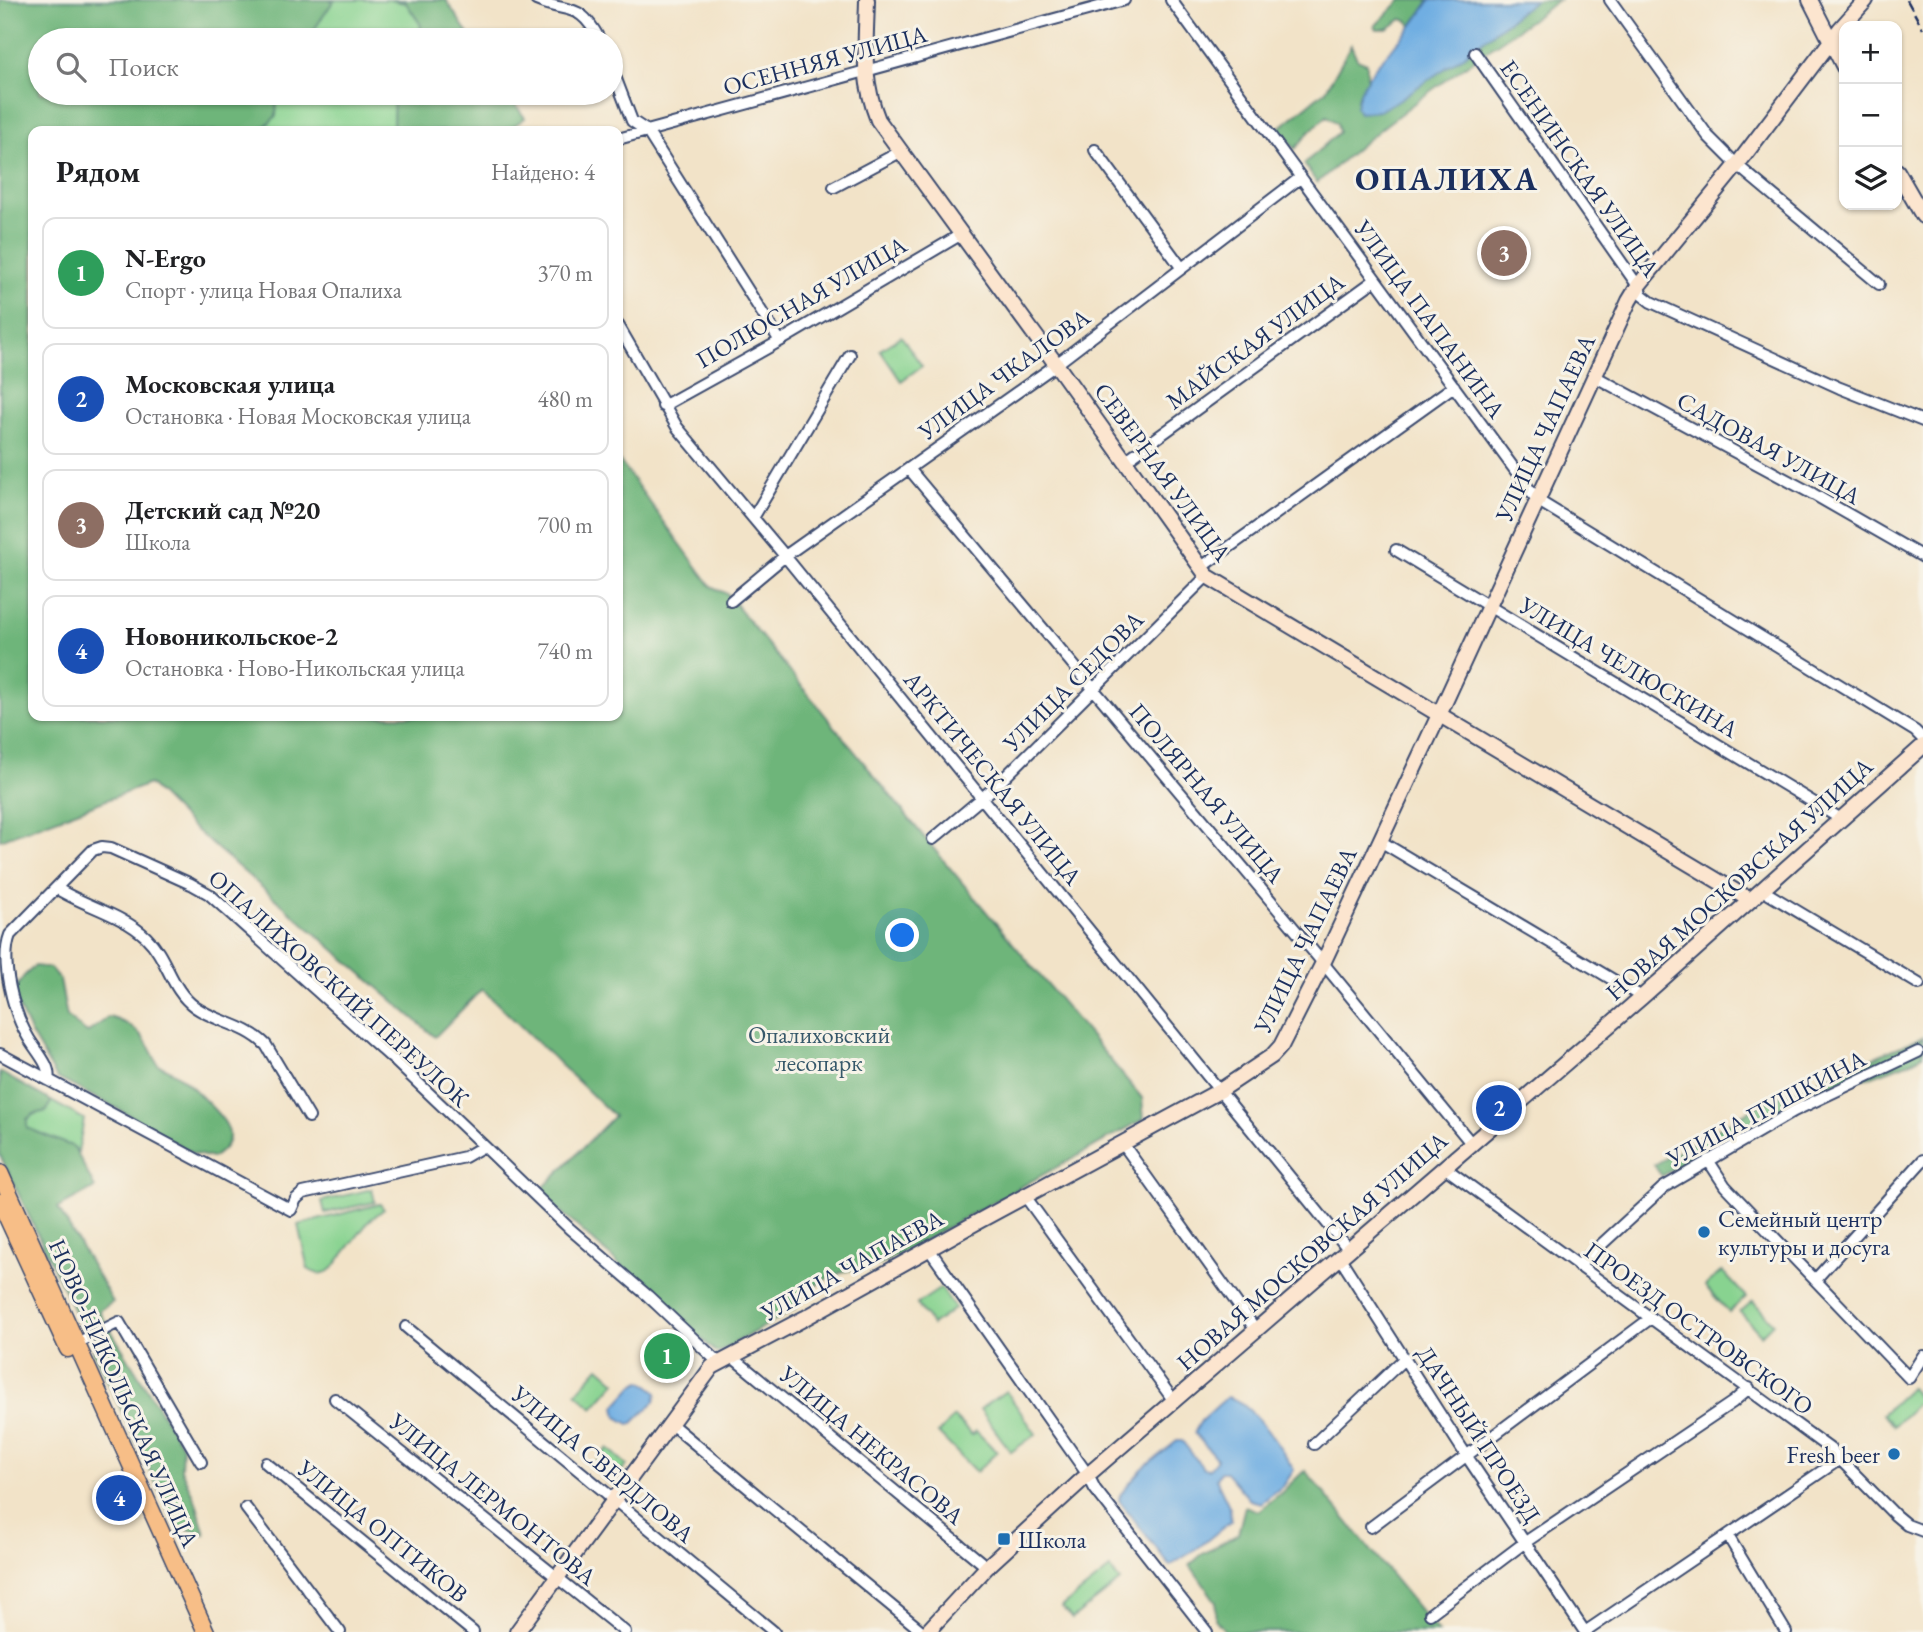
<!DOCTYPE html>
<html lang="ru">
<meta charset="utf-8">
<style>
:root{--surface:#fff;--page:#f2f2f2;--text:#202124;--muted:#757577;--line:#e0e0e0;--accent:#111827}
body{margin:0;font-family:"EB Garamond",serif;background:var(--page);color:var(--text)}
.controls{position:absolute;right:21px;top:21px;display:grid;overflow:hidden;border-radius:14px;box-shadow:0 2px 5px #0004}
.controls button{width:63px;height:63px;display:grid;place-items:center;padding:0;border:0;border-bottom:2px solid var(--line);background:var(--surface);color:var(--text);font:35px sans-serif}
.you{position:absolute;left:903px;top:936px;width:24px;height:24px;margin:-18px;border:5px solid #fff;border-radius:50%;background:#1a73e8;box-shadow:0 0 0 10px #1a73e833}
.badge{display:grid;place-items:center;width:46px;height:46px;border-radius:50%;background:var(--accent);color:#fff;font-size:23px;font-weight:700}
.pin{position:absolute;translate:-50% -50%;border:4px solid #fff;box-shadow:0 2px 7px #0006}
.list{margin:0;padding:0;list-style:none}
h2{display:flex;justify-content:space-between;align-items:center;height:91px;margin:0;padding:0 28px;font-size:30px}
h2 small{font-size:23px;font-weight:400;color:var(--muted)}
.list li{display:grid;grid-template-columns:46px 1fr auto;gap:21px;align-items:center;box-sizing:border-box;height:112px;margin:0 14px 14px;padding:0 14px;border:2px solid var(--line);border-radius:14px}
.list b{display:block;font-size:26px;white-space:nowrap}
.list p{margin:0;font-size:23px;white-space:nowrap;color:var(--muted)}
.list em{font-size:23px;font-style:normal;color:var(--muted)}
.icon{flex:none;width:38px;height:38px;fill:none;stroke:currentColor;stroke-width:2;stroke-linecap:round;stroke-linejoin:round}
.map{position:relative;flex:none;width:1923px;height:1632px;overflow:hidden}
.search{position:absolute;background:var(--surface);box-shadow:0 2px 5px #0004;left:28px;top:28px;width:595px;height:77px;display:flex;align-items:center;gap:18px;box-sizing:border-box;padding:0 24px;border-radius:38px;color:var(--muted);font-size:26px}
.panel{position:absolute;background:var(--surface);box-shadow:0 2px 5px #0004;left:28px;top:126px;width:595px;height:595px;border-radius:14px}
.map>svg:first-child{display:block}
.green{fill:#88d390;stroke:#528177;stroke-width:2}
.forest{fill:#6eb57a;stroke:#44726c;stroke-width:2}
.water{fill:#6faee2;stroke:#456ea0;stroke-width:2}
.lines{fill:none;stroke-linecap:round;stroke-linejoin:round}
.street-casing{stroke:#3b4a6e;stroke-width:14}
.secondary-casing{stroke:#3b4a6e;stroke-width:18}
.primary-casing{stroke:#3b4a6e;stroke-width:19}
.street{stroke:#fff;stroke-width:10}
.secondary{stroke:#fce5cf;stroke-width:14}
.primary{stroke:#f7be87;stroke-width:16}
.rail{stroke:#1b2f5e;stroke-width:2.5;stroke-dasharray:10 5;stroke-linecap:butt}
.poi-dot{fill:#1f6fb2;stroke:#f7f3e8;stroke-width:2.5}
.labels{text-anchor:middle;dominant-baseline:central;stroke-width:6;stroke-linejoin:round;paint-order:stroke}
.street-label{font-size:24px;fill:#1b2f5e;stroke:#f7f3e8}
.park-label{font-size:24px;fill:#36586a;stroke:#f7f3e8}
.poi-label{font-size:24px;fill:#1b2f5e;stroke:#f7f3e8;text-anchor:start}
.district-label{font-size:32px;font-weight:bold;letter-spacing:2px;fill:#1b2f5e;stroke:#f7f3e8}
</style>
<div class="map">
<svg width="1923" height="1632" viewBox="0 0 1923 1632">
<rect width="100%" height="100%" fill="#f7f3e8"/>
<filter id="ink" filterUnits="userSpaceOnUse"><feTurbulence type="fractalNoise" baseFrequency=".0143" numOctaves="2"/><feDisplacementMap in="SourceGraphic" scale="14" xChannelSelector="R" yChannelSelector="G"/><feConvolveMatrix kernelMatrix="1 2 1 2 8 2 1 2 1" color-interpolation-filters="sRGB"/></filter>
<filter id="wash" filterUnits="userSpaceOnUse"><feTurbulence type="fractalNoise" baseFrequency=".00686" numOctaves="4" result="noise"/><feDisplacementMap in="SourceGraphic" scale="28" xChannelSelector="R" yChannelSelector="G"/><feGaussianBlur stdDeviation="1.57" result="paint"/><feColorMatrix in="noise" values="0 0 0 0 0 0 0 0 0 0 0 0 0 0 0 0 0 1.4 0 .05"/><feComposite in="paint" operator="in"/></filter>
<g filter="url(#wash)">
<rect width="100%" height="100%" fill="#f2e3c8"/>
<path class="green" d="M334 0H390L406 3 421 25 419 40H307Z
M277 93H394L393 131H260L276 116Z
M901 336 922 366 901 381 880 350Z
M51 1101 84 1119 78 1152 74 1147 27 1128V1120L34 1114 47 1111Z
M372 1189 375 1202 325 1213 322 1201Z
M380 1204 384 1209 369 1221 332 1269C323 1275 317 1275 308 1269L298 1225Z
M1722 1271 1746 1297 1729 1312 1705 1286Z
M941 1288 955 1308 932 1325 917 1304Z
M1753 1301 1773 1323 1761 1335 1740 1312Z
M599 1367 616 1382 593 1408 576 1393Z
M1910 1388 1921 1400 1894 1426 1882 1414Z
M1006 1391 1036 1434 1011 1452 980 1409Z
M954 1417 972 1435 976 1431 997 1452 976 1472 938 1433Z
M608 1448 627 1465 611 1484 592 1467Z
M1110 1569 1120 1581 1072 1619 1062 1607Z"/>
<path class="forest" d="M0 0H334L307 40H40V93H277L276 116 260 131H33V716H618V459L711 586 727 594 924 837 1142 1098 1144 1119 881 1264C848 1268 820 1277 796 1301L795 1309 717 1353 539 1192 614 1116 482 989 435 1037 191 826 149 784 0 840Z
M390 0H446L472 40H419L421 25 406 3Z
M1401 0H1430L1411 27 1409 22 1402 19 1387 29H1377L1375 26Z
M1535 0H1559C1476 59 1392 114 1317 183L1304 164 1339 132 1337 123 1327 116 1310 131 1295 149 1278 129 1326 90 1351 45 1357 59 1367 63V79L1357 99 1379 111 1462 57Z
M394 93H507L525 118 506 131H393Z
M35 966 50 968 60 980 67 1017 87 1033 109 1017C138 1025 146 1038 158 1065 178 1072 192 1087 206 1101 225 1121 244 1138 212 1158L192 1153 122 1111 57 1078 30 1032 12 993 24 976Z
M1923 1037V1055L1910 1062 1870 1077 1852 1078 1814 1092 1781 1115 1707 1150 1662 1176 1654 1165 1763 1103Z
M0 1072 51 1101 47 1111 34 1114 27 1119V1128L74 1147 95 1188 58 1208 113 1302 99 1311 182 1446 181 1469 196 1502 205 1534 176 1526 93 1351 100 1344 95 1333 84 1332 0 1155Z
M1305 1470 1438 1632H1226L1215 1619 1216 1602 1190 1565 1201 1555 1238 1534 1245 1506 1258 1511 1281 1493Z"/>
<path class="water" d="M1430 0H1535L1462 57 1397 101 1379 111 1359 113 1356 107C1361 75 1391 51 1411 27 1418 19 1424 9 1430 0Z
M641 1381 650 1386 657 1393 655 1401 633 1423 629 1424 617 1417 615 1406 634 1385Z
M1227 1397C1250 1400 1282 1450 1294 1470L1284 1485 1261 1503 1250 1500 1226 1472H1220L1216 1479 1230 1508 1231 1521 1199 1547 1170 1566 1119 1500 1120 1495 1142 1469 1177 1441H1182L1203 1468 1209 1469 1217 1459 1194 1433 1201 1421Z"/>
</g>
<g filter="url(#ink)">
<g class="lines">
<defs>
<path id="street" d="M536 0C571 15 578 0 600 40
M1171 0 1537 500 1915 731 1923 739
M1610 0 1708 136 1737 165 1879 284
M1475 53 1638 286 1642 295 1651 302 1840 388 1923 421
M611 66 632 121 647 131 780 341
M618 139 1124 0
M1095 150 1181 267
M834 187 900 152
M618 325 677 427 785 556 1349 1250
M1594 376 1813 494 1923 557
M663 406 780 341 960 235
M1125 461 1375 280
M910 470 1323 963 1471 1143
M753 518 850 355
M1396 550 1841 819
M1200 568 1454 386
M731 601 785 556 1050 369 1300 178
M933 839 996 786 1207 576
M1380 841 1642 997
M56 888C84 906 122 914 146 937 168 958 170 989 195 1007 218 1023 245 1024 266 1045L309 1117
M1762 890 1919 984
M0 1054 291 1210 296 1199 303 1193 465 1157 484 1146 570 1229 648 1296 718 1362
M48 1080C52 1066 35 1050 28 1037 13 1012 0 961 10 935L93 850 102 847 111 848 191 884 209 894 393 1059 484 1146
M1123 1144 1256 1330
M1708 1160 1725 1186 1909 1378 1923 1356
M1444 1167 1830 1449 1895 1515 1907 1525 1923 1531
M1025 1196 1174 1401
M929 1249 1088 1475 1095 1489 1207 1632
M1340 1258 1466 1455 1585 1632
M1578 1266 1664 1187 1794 1111 1918 1052
M1815 1280 1923 1160
M406 1327 774 1632
M77 1343 119 1322 201 1462
M731 1356 987 1567
M335 1399 625 1632
M671 1424 923 1632
M1314 1444 1405 1358
M266 1463 473 1632
M246 1508 340 1632
M1371 1527 1651 1318
M1728 1536 1786 1632
M1430 1614 1524 1543 1733 1402 1749 1388
M1585 1632 1840 1459"/>
<path id="secondary" d="M867 0C866 44 861 78 878 120L1056 364 1207 576 1750 900
M1810 0 1844 67
M1897 171 1923 216
M517 1632 712 1367 805 1318 979 1221 1221 1090 1272 1056 1281 1046 1323 963 1439 715 1629 301 1638 286 1737 165 1840 29 1866 0
M927 1632 987 1567 1083 1479 1642 997 1923 746"/>
<path id="primary" d="M0 1173 206 1632
M0 1202 68 1349"/>
</defs>
<use href="#street" class="street-casing"/>
<use href="#secondary" class="secondary-casing"/>
<use href="#primary" class="primary-casing"/>
<use href="#street" class="street"/>
<use href="#secondary" class="secondary"/>
<use href="#primary" class="primary"/>
<path class="rail" d="M1907 0 1923 29"/>
</g>
</g>
<g class="poi-dot">
<circle cx="1704" cy="1232" r="7"/>
<circle cx="1894" cy="1454" r="7"/>
<rect x="997" y="1532" width="14" height="14" rx="3.5"/>
</g>
<g class="labels">
<g class="street-label">
<text transform="translate(825 60) rotate(-15)">ОСЕННЯЯ УЛИЦА</text>
<text transform="translate(1580 168) rotate(55)">ЕСЕНИНСКАЯ УЛИЦА</text>
<text transform="translate(801 302) rotate(-30)">ПОЛЮСНАЯ УЛИЦА</text>
<text transform="translate(1430 319) rotate(54)">УЛИЦА ПАПАНИНА</text>
<text transform="translate(1255 341) rotate(-36)">МАЙСКАЯ УЛИЦА</text>
<text transform="translate(1004 374) rotate(-36)">УЛИЦА ЧКАЛОВА</text>
<text transform="translate(1545 428) rotate(-65)">УЛИЦА ЧАПАЕВА</text>
<text transform="translate(1769 448) rotate(29)">САДОВАЯ УЛИЦА</text>
<text transform="translate(1163 472) rotate(54)">СЕВЕРНАЯ УЛИЦА</text>
<text transform="translate(1629 667) rotate(31)">УЛИЦА ЧЕЛЮСКИНА</text>
<text transform="translate(1073 681) rotate(-45)">УЛИЦА СЕДОВА</text>
<text transform="translate(993 778) rotate(51)">АРКТИЧЕСКАЯ УЛИЦА</text>
<text transform="translate(1207 793) rotate(50)">ПОЛЯРНАЯ УЛИЦА</text>
<text transform="translate(1739 879) rotate(-42)">НОВАЯ МОСКОВСКАЯ УЛИЦА</text>
<text transform="translate(1305 940) rotate(-64)">УЛИЦА ЧАПАЕВА</text>
<text transform="translate(339 988) rotate(42)">ОПАЛИХОВСКИЙ ПЕРЕУЛОК</text>
<text transform="translate(1766 1108) rotate(-28)">УЛИЦА ПУШКИНА</text>
<text transform="translate(1312 1251) rotate(-41)">НОВАЯ МОСКОВСКАЯ УЛИЦА</text>
<text transform="translate(852 1265) rotate(-29)">УЛИЦА ЧАПАЕВА</text>
<text transform="translate(1699 1328) rotate(36)">ПРОЕЗД ОСТРОВСКОГО</text>
<text transform="translate(124 1393) rotate(66)">НОВО-НИКОЛЬСКАЯ УЛИЦА</text>
<text transform="translate(1479 1434) rotate(57)">ДАЧНЫЙ ПРОЕЗД</text>
<text transform="translate(872 1445) rotate(40)">УЛИЦА НЕКРАСОВА</text>
<text transform="translate(603 1464) rotate(40)">УЛИЦА СВЕРДЛОВА</text>
<text transform="translate(493 1499) rotate(39)">УЛИЦА ЛЕРМОНТОВА</text>
<text transform="translate(383 1531) rotate(39)">УЛИЦА ОПТИКОВ</text>
</g>
<g class="park-label">
<text x="819" y="1034">Опалиховский<tspan x="819" dy="28">лесопарк</tspan></text>
</g>
<g class="poi-label">
<text x="1718" y="1218">Семейный центр<tspan x="1718" dy="28">культуры и досуга</tspan></text>
<text x="1880" y="1454" text-anchor="end">Fresh beer</text>
<text x="1018" y="1539">Школа</text>
</g>
<g class="district-label">
<text x="1447" y="179">ОПАЛИХА</text>
</g>
</g>
</svg>
<div class="controls">
<button>+</button>
<button>−</button>
<button><svg class="icon" aria-label="layers" viewBox="0 0 24 24"><path d="M12 4l9 5-9 5-9-5zM3 14l9 5 9-5"/></svg></button>
</div>
<div class="you"></div>
<div class="pin badge" style="left:667px;top:1356px;background:#2e9e5b">1</div>
<div class="pin badge" style="left:1499px;top:1108px;background:#1a4fb4">2</div>
<div class="pin badge" style="left:1504px;top:253px;background:#8d6e63">3</div>
<div class="pin badge" style="left:119px;top:1498px;background:#1a4fb4">4</div>
<div class="search"><svg class="icon" aria-label="search" viewBox="0 0 24 24"><circle cx="10" cy="10" r="6"/><path d="M15 15l6 6"/></svg>Поиск</div>
<section class="panel">
<h2>Рядом<small>Найдено: 4</small></h2>
<ul class="list">
<li><span class="badge" style="background:#2e9e5b">1</span><div><b>N-Ergo</b><p>Спорт · улица Новая Опалиха</p></div><em>370 m</em></li>
<li><span class="badge" style="background:#1a4fb4">2</span><div><b>Московская улица</b><p>Остановка · Новая Московская улица</p></div><em>480 m</em></li>
<li><span class="badge" style="background:#8d6e63">3</span><div><b>Детский сад №20</b><p>Школа</p></div><em>700 m</em></li>
<li><span class="badge" style="background:#1a4fb4">4</span><div><b>Новоникольское-2</b><p>Остановка · Ново-Никольская улица</p></div><em>740 m</em></li>
</ul>
</section>
</div>
